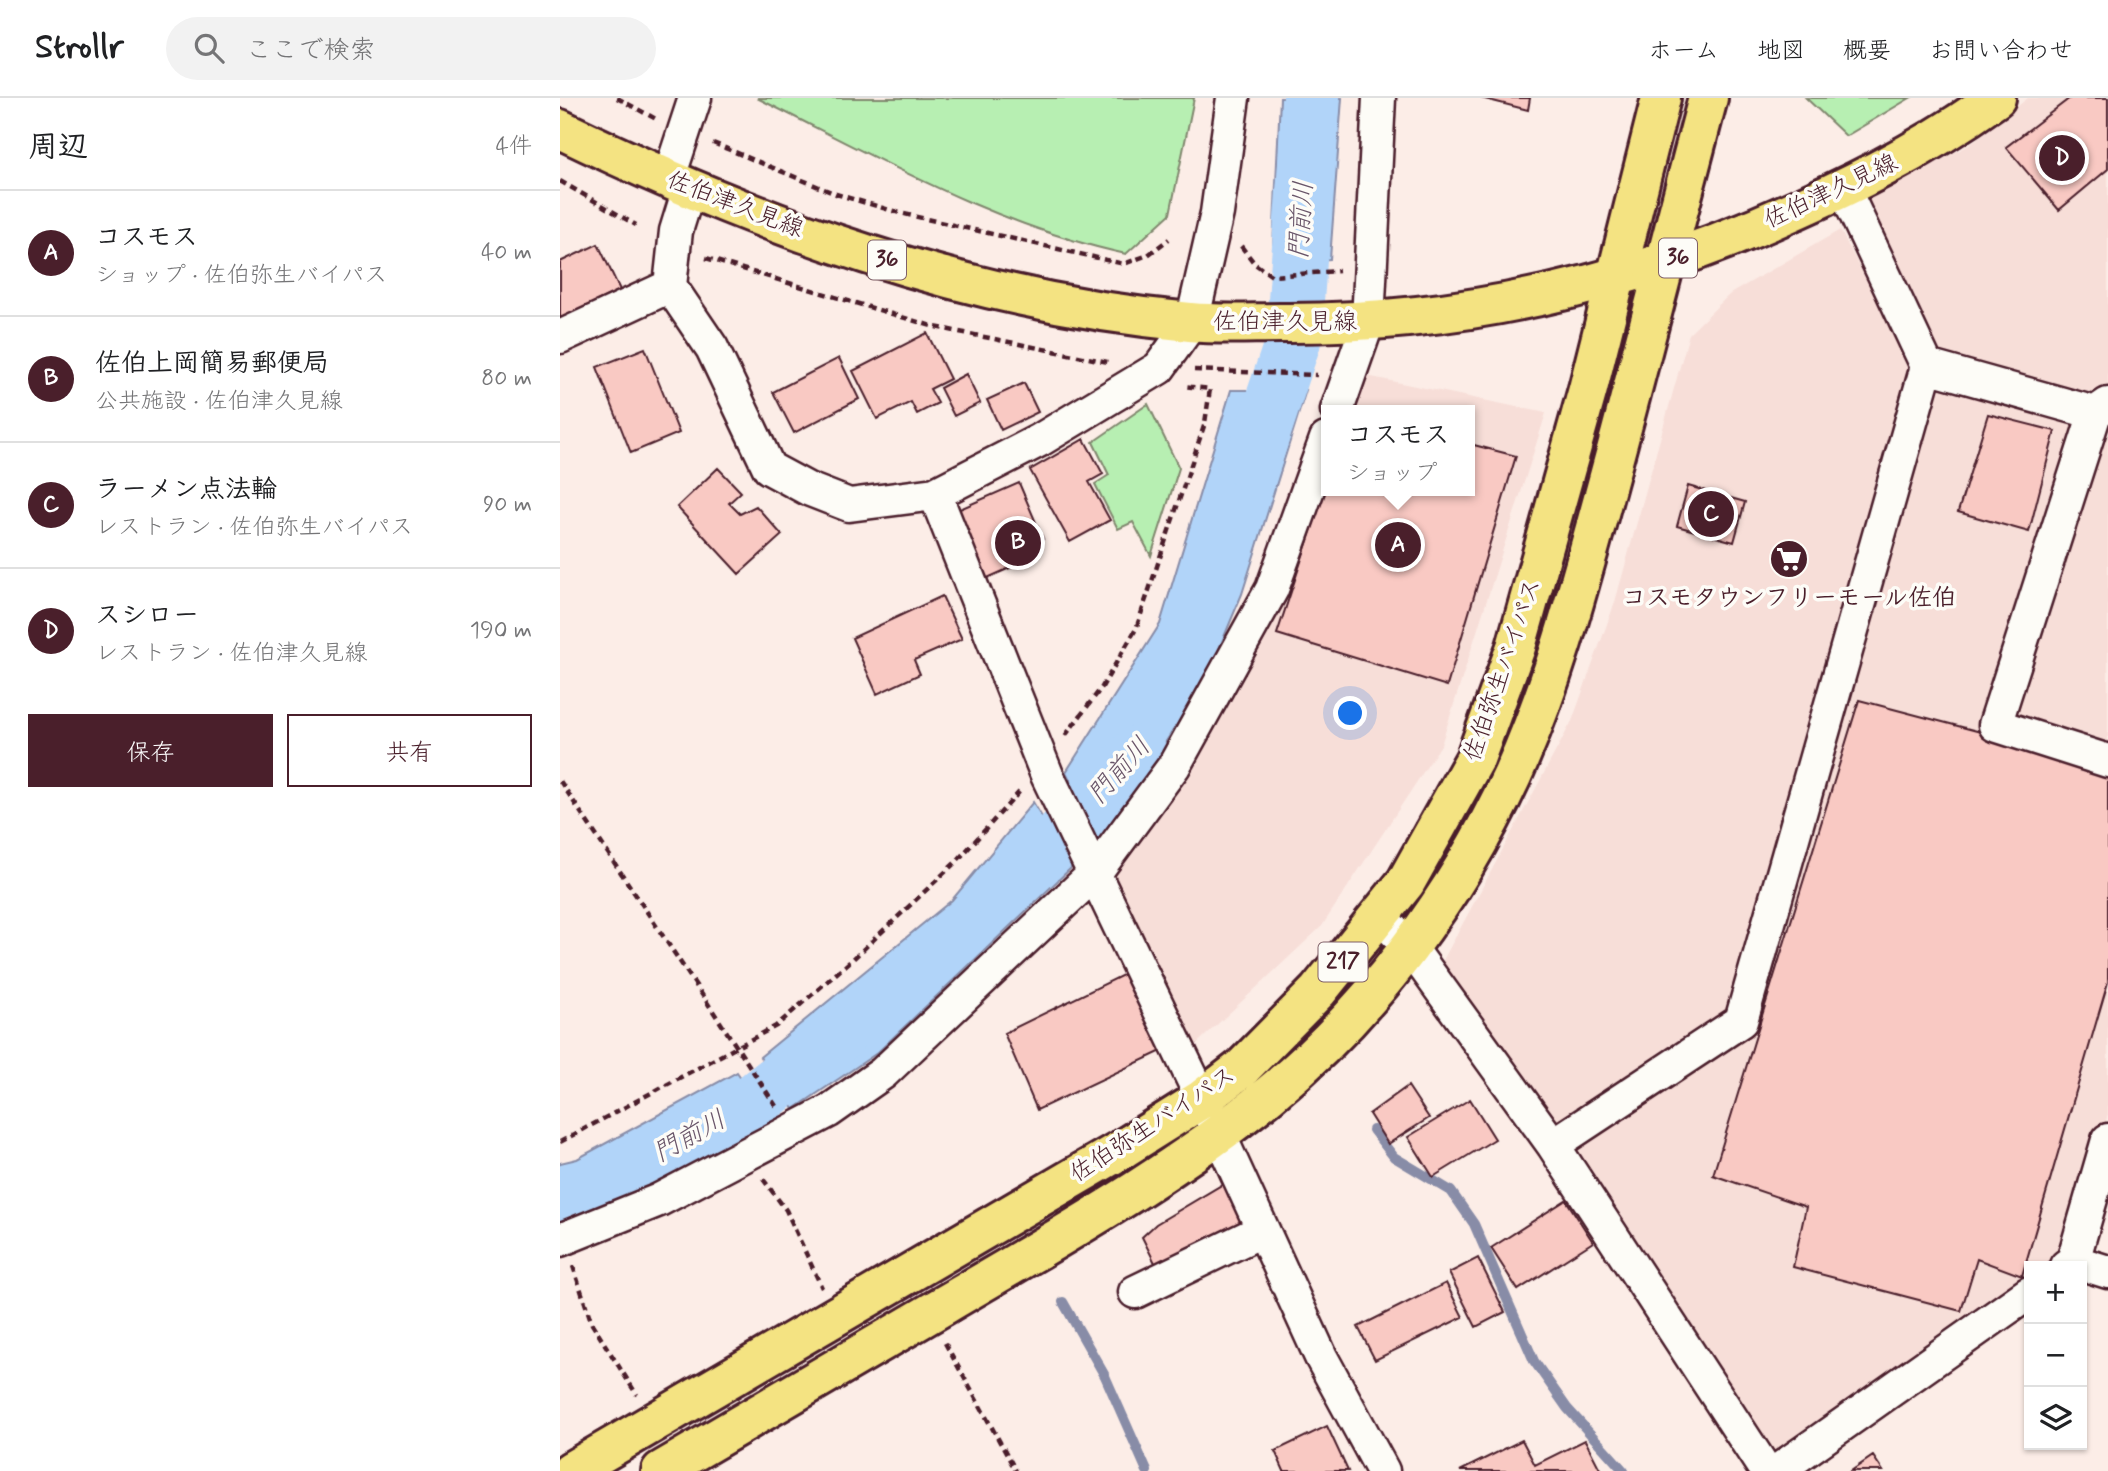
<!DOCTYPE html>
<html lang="ja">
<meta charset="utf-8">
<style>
:root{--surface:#fff;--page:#f2f2f2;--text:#202124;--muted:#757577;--line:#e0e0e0;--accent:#4a1f2b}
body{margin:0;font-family:Mynerve,"Klee One",sans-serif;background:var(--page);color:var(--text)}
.controls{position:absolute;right:21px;bottom:21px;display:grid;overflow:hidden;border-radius:0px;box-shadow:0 2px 5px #0004}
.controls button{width:63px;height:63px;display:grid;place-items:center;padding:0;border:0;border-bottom:2px solid var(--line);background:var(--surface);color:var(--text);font:35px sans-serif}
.you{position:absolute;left:791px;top:616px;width:24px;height:24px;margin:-18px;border:5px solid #fff;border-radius:50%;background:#1a73e8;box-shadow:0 0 0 10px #1a73e833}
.badge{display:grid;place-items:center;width:46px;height:46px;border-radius:50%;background:var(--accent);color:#fff;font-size:23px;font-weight:700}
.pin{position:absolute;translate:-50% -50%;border:4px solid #fff;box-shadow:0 2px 7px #0006}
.popup{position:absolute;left:761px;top:307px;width:154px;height:91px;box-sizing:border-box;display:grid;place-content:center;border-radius:0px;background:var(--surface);filter:drop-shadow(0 2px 5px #0005);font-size:23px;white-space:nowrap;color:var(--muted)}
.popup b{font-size:26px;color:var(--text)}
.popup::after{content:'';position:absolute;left:50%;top:100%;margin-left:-14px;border:14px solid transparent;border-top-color:var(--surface)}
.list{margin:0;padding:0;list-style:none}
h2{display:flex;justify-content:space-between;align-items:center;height:91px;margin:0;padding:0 28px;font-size:30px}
h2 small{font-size:23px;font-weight:400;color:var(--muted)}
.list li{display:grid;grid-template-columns:46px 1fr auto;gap:21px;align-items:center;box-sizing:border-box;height:126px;padding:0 28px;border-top:2px solid var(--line)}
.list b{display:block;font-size:26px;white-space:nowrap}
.list p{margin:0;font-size:23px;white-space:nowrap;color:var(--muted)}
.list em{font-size:23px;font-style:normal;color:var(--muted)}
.actions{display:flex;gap:14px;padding:21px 28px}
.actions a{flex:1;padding:16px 0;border:2px solid var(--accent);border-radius:0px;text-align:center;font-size:24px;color:var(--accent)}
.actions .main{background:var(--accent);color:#fff}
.icon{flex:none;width:38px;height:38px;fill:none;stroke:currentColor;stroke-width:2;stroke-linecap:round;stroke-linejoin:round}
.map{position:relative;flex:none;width:1548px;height:1373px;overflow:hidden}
header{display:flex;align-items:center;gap:42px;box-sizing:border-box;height:98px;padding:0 35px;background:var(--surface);border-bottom:2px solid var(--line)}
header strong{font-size:33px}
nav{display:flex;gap:38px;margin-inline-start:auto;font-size:24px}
.search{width:490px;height:63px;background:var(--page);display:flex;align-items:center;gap:18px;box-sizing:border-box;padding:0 24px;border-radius:38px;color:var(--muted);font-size:26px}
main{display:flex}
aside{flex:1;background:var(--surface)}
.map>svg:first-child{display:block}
.built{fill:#f7ded8}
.green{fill:#b7efb2;stroke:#80876e;stroke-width:2}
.water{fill:#b1d4f9;stroke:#888ca7;stroke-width:2}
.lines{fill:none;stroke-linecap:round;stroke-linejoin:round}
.stream{stroke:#888ca7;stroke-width:10}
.river{stroke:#b1d4f9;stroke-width:56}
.building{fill:#f9c9c3;stroke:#4a1f2b;stroke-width:2}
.minor-casing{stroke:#4a1f2b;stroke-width:37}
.major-casing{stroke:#4a1f2b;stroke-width:44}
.highway-casing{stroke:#4a1f2b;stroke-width:44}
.path{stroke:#4a1f2b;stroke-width:4.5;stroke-dasharray:7 5;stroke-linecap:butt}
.minor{stroke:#fdfcf7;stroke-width:32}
.major{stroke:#f4e382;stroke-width:38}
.highway{stroke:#f4e382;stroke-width:38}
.labels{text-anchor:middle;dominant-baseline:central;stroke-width:7;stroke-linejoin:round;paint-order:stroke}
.shield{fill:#fdfcf7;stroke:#806168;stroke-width:2}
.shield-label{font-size:23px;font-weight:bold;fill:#4a1f2b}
.street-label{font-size:24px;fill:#4a1f2b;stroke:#fdfcf7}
.poi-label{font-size:24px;font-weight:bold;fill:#4a1f2b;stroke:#fdfcf7}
.water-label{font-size:26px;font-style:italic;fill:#695569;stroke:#fdfcf7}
</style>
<header>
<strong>Strollr</strong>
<div class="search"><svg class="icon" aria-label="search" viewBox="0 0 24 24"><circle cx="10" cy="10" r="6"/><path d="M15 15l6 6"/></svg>ここで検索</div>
<nav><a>ホーム</a><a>地図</a><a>概要</a><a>お問い合わせ</a></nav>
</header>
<main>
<aside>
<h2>周辺<small>4件</small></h2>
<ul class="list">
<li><span class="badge">A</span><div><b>コスモス</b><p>ショップ · 佐伯弥生バイパス</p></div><em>40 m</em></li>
<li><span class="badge">B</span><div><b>佐伯上岡簡易郵便局</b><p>公共施設 · 佐伯津久見線</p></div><em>80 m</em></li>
<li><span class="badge">C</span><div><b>ラーメン点法輪</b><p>レストラン · 佐伯弥生バイパス</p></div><em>90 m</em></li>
<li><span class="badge">D</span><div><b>スシロー</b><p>レストラン · 佐伯津久見線</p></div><em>190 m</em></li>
</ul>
<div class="actions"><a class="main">保存</a><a>共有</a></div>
</aside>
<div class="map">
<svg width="1548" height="1373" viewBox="0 0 1548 1373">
<rect width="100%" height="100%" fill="#fcede7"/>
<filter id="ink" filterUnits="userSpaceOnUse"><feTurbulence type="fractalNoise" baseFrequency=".0143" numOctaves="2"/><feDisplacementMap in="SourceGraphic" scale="14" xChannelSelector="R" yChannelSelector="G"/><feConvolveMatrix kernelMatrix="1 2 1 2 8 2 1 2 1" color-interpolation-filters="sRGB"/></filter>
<g filter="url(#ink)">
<path class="built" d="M1468 0H1548V297L1536 308 1377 264 1305 102 1409 47Z
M1280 132 1352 269 1173 915 995 1037 881 866 1012 623 1055 504 1129 236 1170 196Z
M802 277 986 315 881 647 762 828 629 953 548 777 766 367V393H910V312H788Z
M1372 282 1525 323 1424 629 1548 671V1016L1507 1160 1495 1168H1469V1186L1211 1365 1005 1049 1185 925Z
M1548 317V653L1449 620Z"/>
<path class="green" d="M197 0H634L610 116 566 156C435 128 316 59 197 0Z
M1246 0H1350L1286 38Z
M588 306 619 370 591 458 573 424 558 431 535 386 549 377 533 344Z"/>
<path class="water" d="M720 0H782L770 161 725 164 713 149Z
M671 292H746L682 496 646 582 541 743 506 674 600 526Z
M473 704 512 769 317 955 234 1011 200 959 392 802Z
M177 974 214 1027 24 1118 0 1126V1065L17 1061Z"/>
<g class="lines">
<path class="stream" d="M813 1032 834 1059 891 1093 914 1126 974 1263 1007 1310 1064 1373
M503 1204 545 1278 587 1373"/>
<path class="river" d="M692 366 733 243 751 0
M439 795 499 741 579 655
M0 1096 51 1084 190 1006 278 937"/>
</g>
<path class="building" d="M921 0H970L968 12Z
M1510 0H1548V71L1499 112 1446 49Z
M38 146 60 192 0 221V164Z
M367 235 390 281 370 291 378 305 357 316 351 304 317 321 293 273Z
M85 250 119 335 71 355 37 269Z
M279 260 299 301 234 335 213 294Z
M406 276 420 305 394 318 380 290Z
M464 285 478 314 441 332 427 302Z
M1428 316 1495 333 1469 434 1398 414Z
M524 341 543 376 529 384 550 422 510 444 470 372Z
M910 346 956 358 887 588 717 536 766 388V393H910Z
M158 370 181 394 169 405 180 416 196 408 222 437 179 476 117 409Z
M459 385 483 441 454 454 459 466 423 482 393 414Z
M1128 388 1185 404 1174 444 1117 428Z
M382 498 402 541 354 562 360 576 317 596 292 540Z
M1299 602 1417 633 1548 678V884L1462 1178 1417 1161 1401 1213 1233 1169 1246 1109 1153 1077Z
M569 874 606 951 477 1012 444 935Z
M848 988 869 1020 828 1046 809 1016Z
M910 1001 935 1041 873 1079 848 1039Z
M665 1085 686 1124 597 1169 582 1139 596 1126Z
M1006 1102 1033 1144 958 1192 931 1150Z
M918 1160 945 1214 916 1229 889 1175Z
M886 1185 903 1219 815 1262 798 1229Z
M767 1328 788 1373H724L715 1353Z
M962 1342 975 1367 1025 1342 1041 1373H900Z
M1313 1358 1323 1373H1291Z"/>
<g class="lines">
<defs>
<path id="minor" d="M108 82 135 0
M129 91 116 133 110 188 152 250 209 370 248 391 289 407 375 396 480 342 599 270 632 224 657 115 673 0
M0 239 110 188
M1367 268 1535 315
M1548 306 1535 315 1435 627 1548 663
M777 312 808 224 819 0
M375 396 487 677 659 1036 761 1259 823 1373
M820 819 850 849 993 1047 1206 1373
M993 1047 1181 923 1367 268 1284 91
M0 1142 99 1102 269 1013 323 975 535 775 614 668 712 491 766 341
M1513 1163 1548 1174
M1506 1168 1513 1163 1548 1042
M575 1194 703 1132
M1217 1373 1469 1195"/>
<path id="major" d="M0 31C198 127 409 204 630 224 660 227 691 225 721 225 885 226 1045 193 1196 129 1281 93 1361 54 1436 0"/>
<path id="highway" d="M11 1373 564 1050 642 1001 682 970 758 893 846 784 915 661 956 549 1028 291 1101 0
M101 1373C196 1317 291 1261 386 1206 496 1141 610 1078 709 997 812 912 896 799 952 678 991 592 1016 500 1041 408 1078 273 1112 136 1148 0"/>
</defs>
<use href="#minor" class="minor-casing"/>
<use href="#major" class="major-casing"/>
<use href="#highway" class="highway-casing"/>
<path class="path" d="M57 0 96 21
M153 45 276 96 340 115 564 166 588 157 609 141
M0 83 76 127
M681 148 695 166 712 178 779 173
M146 160 375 229 548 264
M634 272 757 277
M505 638 542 589 576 531 645 325 650 291 623 288
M0 683 216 1008
M0 1044 216 928 293 861 396 764 462 691
M203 1081 226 1112 262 1190
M13 1168 32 1226 77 1297
M385 1245 456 1373"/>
<use href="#minor" class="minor"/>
<use href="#major" class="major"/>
<use href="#highway" class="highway"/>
</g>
</g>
<defs>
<symbol id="supermarket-disc" viewBox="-11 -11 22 22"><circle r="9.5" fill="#4a1f2b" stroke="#fdfcf7"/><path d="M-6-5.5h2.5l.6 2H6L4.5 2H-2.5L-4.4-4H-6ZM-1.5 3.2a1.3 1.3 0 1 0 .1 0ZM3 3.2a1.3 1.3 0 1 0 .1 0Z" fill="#fff"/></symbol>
</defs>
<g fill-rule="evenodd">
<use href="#supermarket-disc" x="1207" y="439" width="44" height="44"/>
</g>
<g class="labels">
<g class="shield">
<rect x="1099" y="140.5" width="38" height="39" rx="5"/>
<rect x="308" y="142.5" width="38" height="39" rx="5"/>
<rect x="758.5" y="844.5" width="49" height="39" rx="5"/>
</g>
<g class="shield-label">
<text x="1118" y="160">36</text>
<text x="327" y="162">36</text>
<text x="783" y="864">217</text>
</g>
<g class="street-label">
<text transform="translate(1271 94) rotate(-25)">佐伯津久見線</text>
<text transform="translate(175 107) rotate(21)">佐伯津久見線</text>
<text x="725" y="224">佐伯津久見線</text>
<text transform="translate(943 572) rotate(-71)">佐伯弥生バイパス</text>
<text transform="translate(593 1027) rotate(-33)">佐伯弥生バイパス</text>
</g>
<g class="poi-label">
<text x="1229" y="500">コスモタウンフリーモール佐伯</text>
</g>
<g class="water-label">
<text transform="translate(742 122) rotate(-86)">門前川</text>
<text transform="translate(560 673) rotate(-48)">門前川</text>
<text transform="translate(130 1039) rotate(-29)">門前川</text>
</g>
</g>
</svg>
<div class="controls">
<button>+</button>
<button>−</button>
<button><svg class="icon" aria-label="layers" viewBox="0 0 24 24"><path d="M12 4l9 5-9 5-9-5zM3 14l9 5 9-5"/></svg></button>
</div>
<div class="you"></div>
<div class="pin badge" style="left:838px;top:447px">A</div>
<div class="popup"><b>コスモス</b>ショップ</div>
<div class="pin badge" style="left:458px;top:445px">B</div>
<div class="pin badge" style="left:1151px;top:416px">C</div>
<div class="pin badge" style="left:1502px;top:60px">D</div>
</div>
</main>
